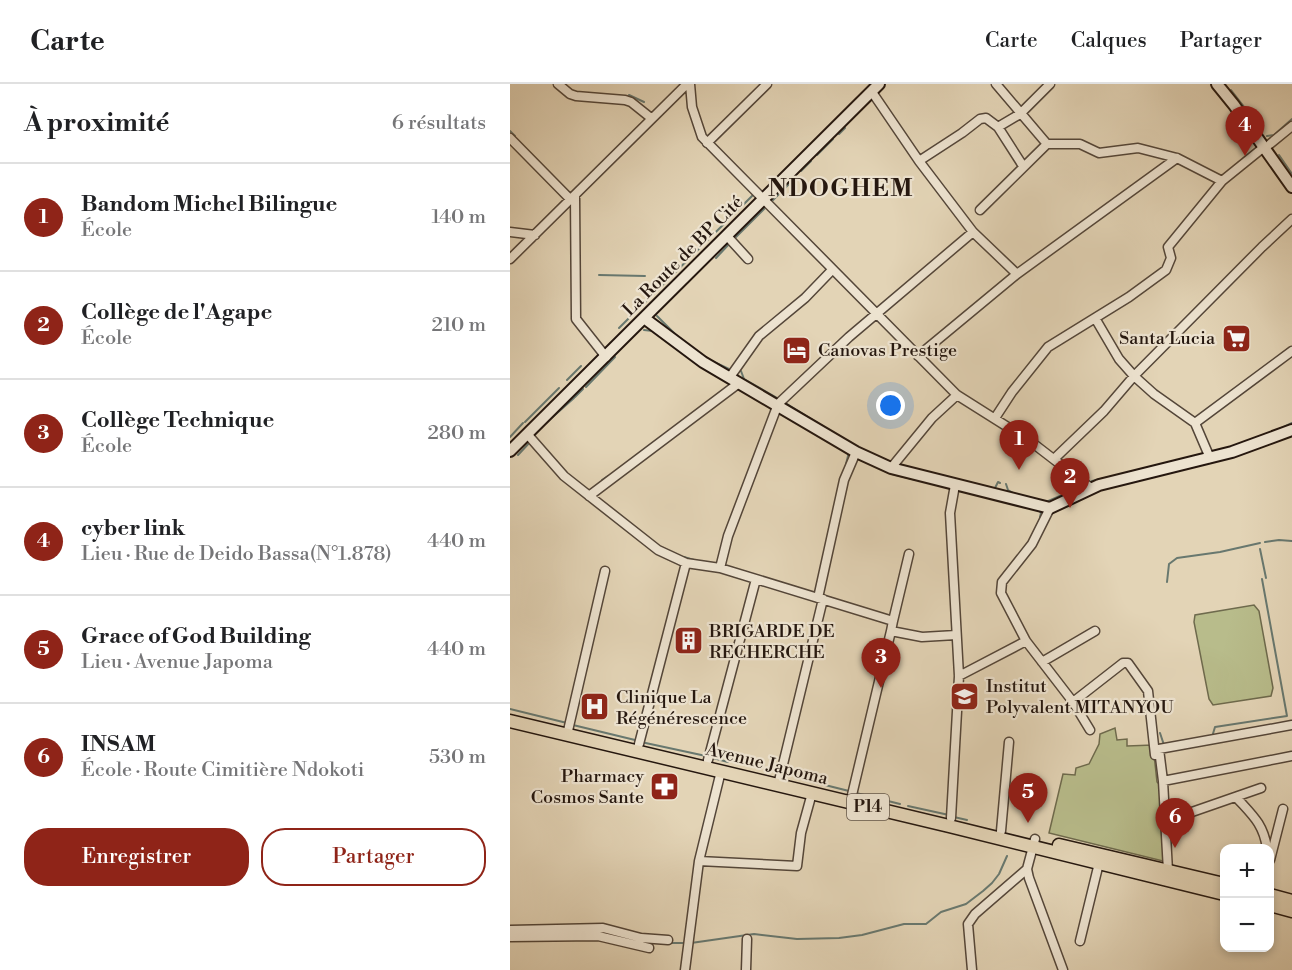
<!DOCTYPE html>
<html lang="fr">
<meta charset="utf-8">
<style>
:root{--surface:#fff;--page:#f2f2f2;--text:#202124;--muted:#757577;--line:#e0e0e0;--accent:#8f2418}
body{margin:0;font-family:"Libre Bodoni",serif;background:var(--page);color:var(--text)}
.controls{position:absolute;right:18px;bottom:18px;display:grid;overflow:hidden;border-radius:12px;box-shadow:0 3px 9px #0003}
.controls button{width:54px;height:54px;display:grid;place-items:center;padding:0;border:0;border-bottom:2px solid var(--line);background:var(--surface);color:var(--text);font:30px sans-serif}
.you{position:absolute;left:381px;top:322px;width:21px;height:21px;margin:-15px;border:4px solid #fff;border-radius:50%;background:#1a73e8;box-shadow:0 0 0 9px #1a73e833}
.badge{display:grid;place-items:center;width:39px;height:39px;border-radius:50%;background:var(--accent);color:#fff;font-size:20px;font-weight:700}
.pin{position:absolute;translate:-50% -50px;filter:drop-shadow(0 2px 3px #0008)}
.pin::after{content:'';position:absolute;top:32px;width:21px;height:18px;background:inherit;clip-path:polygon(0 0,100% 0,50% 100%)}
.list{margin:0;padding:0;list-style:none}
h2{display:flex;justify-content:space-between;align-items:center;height:78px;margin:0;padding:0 24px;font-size:26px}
h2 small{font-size:20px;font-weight:400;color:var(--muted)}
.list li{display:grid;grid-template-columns:39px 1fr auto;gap:18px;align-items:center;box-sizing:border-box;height:108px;padding:0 24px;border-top:2px solid var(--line)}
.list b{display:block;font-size:22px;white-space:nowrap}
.list p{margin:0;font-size:20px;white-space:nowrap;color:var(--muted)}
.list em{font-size:20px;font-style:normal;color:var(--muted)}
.actions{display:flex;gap:12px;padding:18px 24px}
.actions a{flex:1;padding:14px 0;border:2px solid var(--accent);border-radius:24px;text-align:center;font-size:21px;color:var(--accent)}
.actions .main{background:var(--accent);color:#fff}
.map{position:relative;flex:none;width:782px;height:886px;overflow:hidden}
header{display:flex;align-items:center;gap:36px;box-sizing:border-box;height:84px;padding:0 30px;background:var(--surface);border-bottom:2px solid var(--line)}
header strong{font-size:28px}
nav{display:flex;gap:33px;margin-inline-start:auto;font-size:21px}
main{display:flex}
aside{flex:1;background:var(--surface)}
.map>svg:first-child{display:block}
.green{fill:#b8bc8b;stroke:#6e6a4d;stroke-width:1.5}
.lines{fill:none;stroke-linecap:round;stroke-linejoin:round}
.stream{stroke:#68786f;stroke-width:2}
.street-casing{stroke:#544639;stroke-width:11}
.secondary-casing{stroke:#25170f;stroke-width:14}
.primary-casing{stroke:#25170f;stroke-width:15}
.street{stroke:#ede3d0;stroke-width:8}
.secondary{stroke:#ede3d0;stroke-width:10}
.primary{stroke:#e3d4b6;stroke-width:12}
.labels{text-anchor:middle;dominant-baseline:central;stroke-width:4.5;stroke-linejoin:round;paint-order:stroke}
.shield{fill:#ede3d0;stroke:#615449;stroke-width:1.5}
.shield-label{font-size:16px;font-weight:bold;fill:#25170f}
.street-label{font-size:18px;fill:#25170f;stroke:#ede3d0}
.poi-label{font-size:18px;fill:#25170f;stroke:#ede3d0;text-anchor:start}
.district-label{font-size:24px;font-weight:bold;letter-spacing:1.5px;fill:#25170f;stroke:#ede3d0}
</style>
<header>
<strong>Carte</strong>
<nav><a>Carte</a><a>Calques</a><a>Partager</a></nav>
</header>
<main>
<aside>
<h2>À proximité<small>6 résultats</small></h2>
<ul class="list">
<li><span class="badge">1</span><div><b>Bandom Michel Bilingue</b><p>École</p></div><em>140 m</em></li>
<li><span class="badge">2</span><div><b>Collège de l'Agape</b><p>École</p></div><em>210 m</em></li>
<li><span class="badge">3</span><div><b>Collège Technique</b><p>École</p></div><em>280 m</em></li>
<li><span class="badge">4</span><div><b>cyber link</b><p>Lieu · Rue de Deido Bassa(N°1.878)</p></div><em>440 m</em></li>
<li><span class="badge">5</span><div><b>Grace of God Building</b><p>Lieu · Avenue Japoma</p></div><em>440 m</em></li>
<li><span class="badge">6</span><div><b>INSAM</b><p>École · Route Cimitière Ndokoti</p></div><em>530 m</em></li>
</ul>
<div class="actions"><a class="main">Enregistrer</a><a>Partager</a></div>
</aside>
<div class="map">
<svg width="782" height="886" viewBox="0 0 782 886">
<rect width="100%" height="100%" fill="#e3d4b6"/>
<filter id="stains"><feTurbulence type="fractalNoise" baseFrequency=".00333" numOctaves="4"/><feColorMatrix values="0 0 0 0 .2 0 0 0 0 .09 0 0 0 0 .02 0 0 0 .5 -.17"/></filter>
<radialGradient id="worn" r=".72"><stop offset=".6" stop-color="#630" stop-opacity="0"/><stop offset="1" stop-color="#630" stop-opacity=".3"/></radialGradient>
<path class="green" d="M744 521 749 527 763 604 761 612 703 621 699 615 684 538 685 531Z
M605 644 607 656 617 655V662L643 661 647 698 652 703 657 778 539 749 553 690 565 691 566 684 579 680 589 660 590 650Z"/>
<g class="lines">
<path class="stream" d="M721 6 749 42
M119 11 134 18
M0 47 5 52
M329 50 335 44
M757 52 764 51 782 35
M307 71 323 55
M769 71 782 90
M291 87 301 77
M263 116 281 98
M230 124 245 109
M226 153 256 123
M206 174 221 158
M89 191 135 192
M147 232 168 253
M109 244 228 126
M134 246 143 247
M202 277 221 286
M231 287 234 295 269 315
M57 296 71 282
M76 303 105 273
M65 313 73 305
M277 320 319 346
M15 338 49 304
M28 346 64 314
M763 348 782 339
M0 353 13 339
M8 371 21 357
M336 380 339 368
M382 390 406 396
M92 396 98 392
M582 397 604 392
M496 400 498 406 505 410
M481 404H485L488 398 490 399
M536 418 564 406
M528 425 531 429 530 433
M755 458 769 456 782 457
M750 465 756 494
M174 473 184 476
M657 498 659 480 667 474 710 468 750 459
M0 625 57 639
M63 641 125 656
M650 649 654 661
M702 653 705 643 777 632 752 495
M131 658 196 672
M203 674 218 678
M295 696 339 707
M346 709 390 720
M398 722 439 731
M444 733 457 736
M142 859H175
M181 859 244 850 287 855 329 854 352 851 394 840H416L431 828 456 820 473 807 482 799 489 790 497 772"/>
<defs>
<path id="street" d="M48 0 60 10 66 12 115 16 121 18 141 34
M180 0 182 23 192 53 447 311 520 357 581 404
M486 0 537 60
M362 8 409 77 463 148 507 190
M488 43 510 30 540 0
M0 54 61 116
M197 59 257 0
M760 60 782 42
M409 77 452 49 470 35 476 34 488 43 513 82
M65 112 66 235 96 273
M470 126 537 60H570L589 69 628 64 667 74 712 97
M0 148 25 151
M217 152 238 175
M0 175 177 0
M585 234 609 275 624 292 644 310 685 339 700 374
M408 272 507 190 667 74
M220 293 249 252 295 214 322 186
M485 334 502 308 538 263 619 213 656 186 661 174 658 163 712 97 754 63
M685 339 782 267
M18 351 54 392 148 466 176 479 210 484 383 537 381 547 412 553 446 551
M544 375 594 327 624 292 752 163 782 135
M381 384 422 334 447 311
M79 412 229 299
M540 424 522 460 492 498 491 509 516 557 563 618 580 646
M210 484 218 452 268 320 339 253 463 148
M308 514 334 396 346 368
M383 537 399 470
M532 578 585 547
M449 592 516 557
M563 618 613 579H618L638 607 645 671
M57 651 95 487
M129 660 176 479
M198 676 246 495
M653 697 782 672
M268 701 313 515
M342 711 381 547
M726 713C742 731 753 739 757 764
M441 734 449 592 440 429 445 401
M656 737 751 704
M491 747 499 658
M525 755 517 785 519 794 553 886
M760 776 773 725
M189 777 287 782 291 749 302 709
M658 787 653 697 649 665 782 641
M0 846 93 844 131 854 158 856
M0 853 88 852 139 864
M570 857 589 779
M175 886 189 777 211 687
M236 886 237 855
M462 886 458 840 465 830 517 785"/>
<path id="secondary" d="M707 0 724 21 782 103
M134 234 193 278 346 368 381 384 540 424 589 401 722 368 782 346
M0 367 369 0"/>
<path id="primary" d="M0 637 439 742 714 810
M549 761 714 800
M760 811 782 817
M760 821 782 827"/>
</defs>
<use href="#street" class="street-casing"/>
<use href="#secondary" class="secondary-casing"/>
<use href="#primary" class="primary-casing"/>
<use href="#street" class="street"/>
<use href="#secondary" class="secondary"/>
<use href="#primary" class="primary"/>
</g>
<defs>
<symbol id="supermarket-square" viewBox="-11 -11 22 22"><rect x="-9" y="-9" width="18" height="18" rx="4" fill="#8f2418" stroke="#ede3d0"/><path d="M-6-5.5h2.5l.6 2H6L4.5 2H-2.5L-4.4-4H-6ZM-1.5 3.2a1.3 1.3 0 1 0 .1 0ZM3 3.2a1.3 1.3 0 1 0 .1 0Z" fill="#fff"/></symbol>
<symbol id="hotel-square" viewBox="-11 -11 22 22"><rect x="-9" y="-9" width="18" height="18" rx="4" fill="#8f2418" stroke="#ede3d0"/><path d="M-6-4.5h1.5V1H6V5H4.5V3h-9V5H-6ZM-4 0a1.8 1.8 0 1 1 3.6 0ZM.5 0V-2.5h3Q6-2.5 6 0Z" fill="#fff"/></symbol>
<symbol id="building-square" viewBox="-11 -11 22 22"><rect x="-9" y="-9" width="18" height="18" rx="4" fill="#8f2418" stroke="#ede3d0"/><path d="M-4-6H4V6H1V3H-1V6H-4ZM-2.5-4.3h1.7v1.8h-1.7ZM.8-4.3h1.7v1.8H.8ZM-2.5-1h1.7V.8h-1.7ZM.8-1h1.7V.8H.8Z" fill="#fff"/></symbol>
<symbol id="school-square" viewBox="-11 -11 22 22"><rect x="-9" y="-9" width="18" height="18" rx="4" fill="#8f2418" stroke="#ede3d0"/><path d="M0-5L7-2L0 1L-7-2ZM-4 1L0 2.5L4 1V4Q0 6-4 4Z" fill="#fff"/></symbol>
<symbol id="hospital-square" viewBox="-11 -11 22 22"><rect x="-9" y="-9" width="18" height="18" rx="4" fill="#8f2418" stroke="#ede3d0"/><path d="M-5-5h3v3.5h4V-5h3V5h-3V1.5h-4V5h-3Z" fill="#fff"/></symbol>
<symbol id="pharmacy-square" viewBox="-11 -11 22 22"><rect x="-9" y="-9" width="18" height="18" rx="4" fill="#8f2418" stroke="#ede3d0"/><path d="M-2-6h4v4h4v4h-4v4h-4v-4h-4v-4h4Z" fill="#fff"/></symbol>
</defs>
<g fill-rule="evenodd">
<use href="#supermarket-square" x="710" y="238" width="33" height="33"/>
<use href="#hotel-square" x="270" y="250" width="33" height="33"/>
<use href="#building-square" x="162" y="540" width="33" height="33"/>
<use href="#school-square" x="438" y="596" width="33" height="33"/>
<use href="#hospital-square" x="68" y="606" width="33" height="33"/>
<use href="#pharmacy-square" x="138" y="686" width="33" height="33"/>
</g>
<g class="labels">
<rect class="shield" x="337" y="710" width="42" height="26" rx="4.5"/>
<g class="shield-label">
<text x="358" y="723">P14</text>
</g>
<g class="street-label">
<text transform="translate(173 172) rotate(-45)">La Route de BP Cité</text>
<text transform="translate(257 680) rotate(14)">Avenue Japoma</text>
</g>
<g class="poi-label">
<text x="705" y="254" text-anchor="end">Santa Lucia</text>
<text x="308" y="266">Canovas Prestige</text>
<text x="199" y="547">BRIGARDE DE<tspan x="199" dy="21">RECHERCHE</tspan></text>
<text x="476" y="602">Institut<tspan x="476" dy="21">Polyvalent MITANYOU</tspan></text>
<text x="106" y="613">Clinique La<tspan x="106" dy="21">Régénérescence</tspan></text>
<text x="134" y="692" text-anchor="end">Pharmacy<tspan x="134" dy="21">Cosmos Sante</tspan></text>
</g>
<g class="district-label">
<text x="331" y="105">NDOGHEM</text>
</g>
</g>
<rect width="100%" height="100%" filter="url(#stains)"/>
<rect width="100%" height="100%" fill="url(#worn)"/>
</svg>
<div class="controls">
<button>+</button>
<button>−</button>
</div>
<div class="you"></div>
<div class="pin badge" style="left:509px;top:386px">1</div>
<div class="pin badge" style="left:560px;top:424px">2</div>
<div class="pin badge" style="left:371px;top:604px">3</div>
<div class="pin badge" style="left:735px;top:72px">4</div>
<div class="pin badge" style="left:518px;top:739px">5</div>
<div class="pin badge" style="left:665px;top:764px">6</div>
</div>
</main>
